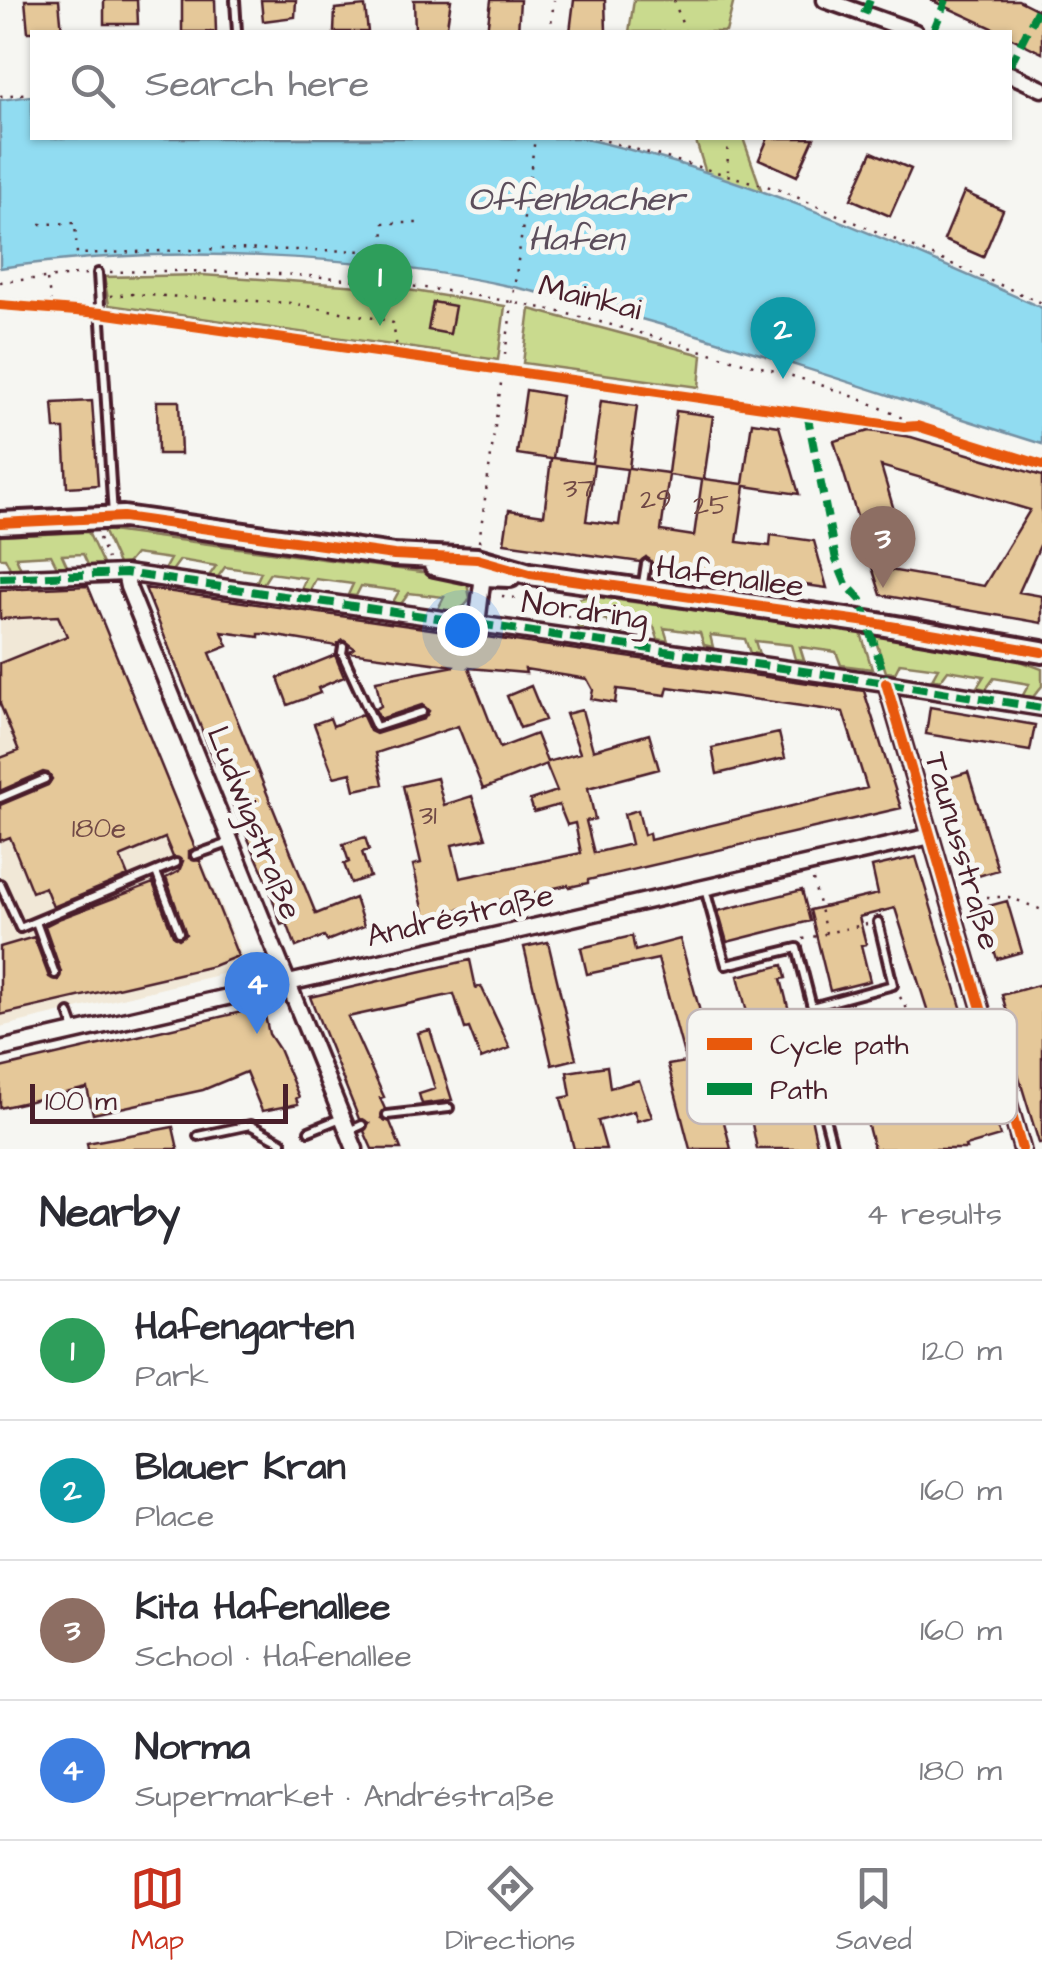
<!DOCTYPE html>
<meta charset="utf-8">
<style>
:root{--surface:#fff;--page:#f7f7f7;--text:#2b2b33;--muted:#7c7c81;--line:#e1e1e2;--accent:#c8321e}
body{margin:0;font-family:"Architects Daughter",sans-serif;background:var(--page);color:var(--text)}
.scale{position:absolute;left:30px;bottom:25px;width:258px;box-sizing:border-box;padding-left:10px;border:5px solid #4a1f2b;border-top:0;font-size:28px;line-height:35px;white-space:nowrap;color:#4a1f2b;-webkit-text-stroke:8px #f6f6f2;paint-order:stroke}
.you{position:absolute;left:462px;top:630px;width:35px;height:35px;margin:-25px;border:8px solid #fff;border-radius:50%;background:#1a73e8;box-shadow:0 0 0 15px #1a73e833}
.badge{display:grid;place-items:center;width:65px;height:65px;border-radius:50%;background:var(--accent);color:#fff;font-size:32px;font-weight:700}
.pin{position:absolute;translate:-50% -82px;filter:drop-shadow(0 2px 5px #0008)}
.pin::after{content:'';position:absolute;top:52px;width:35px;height:30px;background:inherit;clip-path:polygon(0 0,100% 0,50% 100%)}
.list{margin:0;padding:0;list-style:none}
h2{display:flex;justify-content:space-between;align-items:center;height:130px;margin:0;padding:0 40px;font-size:42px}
h2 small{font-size:32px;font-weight:400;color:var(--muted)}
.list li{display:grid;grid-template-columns:65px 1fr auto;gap:30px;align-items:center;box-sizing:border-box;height:140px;padding:0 40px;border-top:2px solid var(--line)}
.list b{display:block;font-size:38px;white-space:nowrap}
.list p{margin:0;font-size:32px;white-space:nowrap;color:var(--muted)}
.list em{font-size:32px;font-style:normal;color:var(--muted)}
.icon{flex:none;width:55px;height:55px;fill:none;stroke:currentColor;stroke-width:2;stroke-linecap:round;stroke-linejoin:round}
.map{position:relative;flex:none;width:1042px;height:1149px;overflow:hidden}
.search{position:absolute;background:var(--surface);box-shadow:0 2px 8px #0004;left:30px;right:30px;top:30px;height:110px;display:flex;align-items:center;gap:25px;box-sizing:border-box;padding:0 35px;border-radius:0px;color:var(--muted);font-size:38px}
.sheet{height:690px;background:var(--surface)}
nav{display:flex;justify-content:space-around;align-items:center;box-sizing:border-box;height:140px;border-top:2px solid var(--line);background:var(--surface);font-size:28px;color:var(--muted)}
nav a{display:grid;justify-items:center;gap:5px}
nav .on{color:var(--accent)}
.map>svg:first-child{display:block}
.built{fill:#f1e8d7}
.green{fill:#c9da8e;stroke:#8a7c5c;stroke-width:2.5}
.water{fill:#91dcf1;stroke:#7590a2;stroke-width:2.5}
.building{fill:#e5c899;stroke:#4a1f2b;stroke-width:2.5;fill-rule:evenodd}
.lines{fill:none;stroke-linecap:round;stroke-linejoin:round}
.service-casing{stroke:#4a1f2b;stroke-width:14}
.minor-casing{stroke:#4a1f2b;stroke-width:21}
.primary-casing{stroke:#4a1f2b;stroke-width:28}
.path{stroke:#4a1f2b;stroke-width:2.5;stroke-dasharray:2.5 8;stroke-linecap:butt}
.service{stroke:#f6f6f2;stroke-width:6}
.minor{stroke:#f6f6f2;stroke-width:14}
.primary{stroke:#f6f6f2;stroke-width:20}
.quiet{stroke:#00873e;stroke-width:8;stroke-dasharray:15 8;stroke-linecap:butt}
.cycleway-casing{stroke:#f6f6f2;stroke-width:16}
.cycleway{stroke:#e8590c;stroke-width:10}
.labels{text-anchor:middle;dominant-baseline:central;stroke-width:10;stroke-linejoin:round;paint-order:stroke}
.number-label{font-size:28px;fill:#714946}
.street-label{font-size:32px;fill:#4a1f2b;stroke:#f6f6f2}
.water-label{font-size:35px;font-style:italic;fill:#5c4e5c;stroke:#f6f6f2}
.key{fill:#f6f6f2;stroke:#c2b6b6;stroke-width:2.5}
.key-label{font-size:28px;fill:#4a1f2b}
</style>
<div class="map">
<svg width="1042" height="1149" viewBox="0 0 1042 1149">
<rect width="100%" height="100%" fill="#f6f6f2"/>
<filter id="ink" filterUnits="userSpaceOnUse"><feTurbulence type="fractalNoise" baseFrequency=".01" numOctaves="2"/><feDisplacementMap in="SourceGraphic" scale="20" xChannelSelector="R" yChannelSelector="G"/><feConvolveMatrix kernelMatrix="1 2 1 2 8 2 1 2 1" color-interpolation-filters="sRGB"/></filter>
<g filter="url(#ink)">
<path class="built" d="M88 586 247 968 0 1027V590Z"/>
<path class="green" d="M634 0H734L726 32H629Z
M695 138H743L762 192 706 173Z
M202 275 402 289 505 306 498 360 109 305 104 277Z
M530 309 702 355 699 387 523 363Z
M103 530 452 576 467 584 470 598C464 612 452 611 438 609L444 597 409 593 401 604 393 602 399 591 361 586 356 596 348 595 353 584 316 579 310 590 301 589 306 578 270 573 263 584 256 583 261 572 225 567 218 577 209 576 216 566 180 560 172 571 164 570 170 559 135 554 126 565 118 564Z
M88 532 103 564 88 565 83 554 62 555 67 566 57 567 51 555 16 557 21 569 11 570 5 558H0V536Z
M589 596 861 633 872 669 841 665 836 652 800 647 804 660 795 659 791 645 755 641 759 654 750 653 745 639 710 635 713 647 704 645 700 633 664 628 668 641 658 639 654 627 619 622 622 634 612 632 608 620 580 616 583 629H579L570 601Z
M874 635 1012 658 1042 669V686L1033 697 1023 695 1029 684 994 678 986 689 977 687 984 676 948 670 940 681 932 679 938 668 900 663 895 673 886 672Z"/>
<path class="water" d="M32 96V138H581C741 173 893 242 1042 308V444C871 391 702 330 527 290 365 253 164 244 0 268V100Z"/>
<path class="building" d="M25 0H59L62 32H28Z
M104 0H137L138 24H104Z
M182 0H215L216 32H182Z
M261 0H296L295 17 263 21Z
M414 0H451L446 32H415Z
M491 0H520L518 32H487Z
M574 0H605L606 32H570Z
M931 0H1018L1042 12V53L1010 37V32H1001Z
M365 6 368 32H334L335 9Z
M768 138H814L797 176 759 159Z
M872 152 911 169 890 216 851 199Z
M964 192 1003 210 983 257 944 240Z
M433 302 455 306 450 334 428 330Z
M526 390 562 396 553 458 592 463 601 401 637 406 629 468 668 473 676 411 713 416 704 479 743 484 752 422 779 426 799 494 745 486 737 542 770 546 771 535 814 541 827 588 653 564 646 557 640 562 504 543 509 510 544 515 551 459 517 454ZM594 465 627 469 619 525 586 521ZM669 475 702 480 694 536 661 531Z
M92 401 98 485 67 487 64 429H55L53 403Z
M157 401H179L181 454H158Z
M869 431 911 437 1042 476V541L1019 592 1042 596V623L881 595 872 567 984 586 1030 510 881 466 906 551 871 562 834 441Z
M88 586 195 848 189 851V858L200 861 238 956 213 966 0 1015V947L34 937 49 977 58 980 61 972 45 926 61 918 153 883 173 935 179 939 186 934 166 878 179 871 183 861 173 857 165 838 120 857 128 876 53 907 45 887 32 892 10 837 0 841V805L48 785 52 779 48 773 43 772 0 791V758L19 751 0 704V663L67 636 58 616 0 619V590Z
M145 588 864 691 901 808 588 880V883L569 887 568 885 425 917 413 865 421 863 403 786 437 778 444 805 472 796 486 838 452 845 460 878 581 853 575 823 567 825 559 805 534 812 530 800 557 791 546 764 483 789 458 726 376 753 383 784 355 790 351 773 334 777 314 724 330 718 333 726 362 714 370 731 376 734 424 719 429 711 422 705 380 719 375 709 381 706 376 681 455 666 349 652 354 648 343 640 336 646 265 634H259V637L222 632 228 646 210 653 316 914 355 898 364 926 327 941 324 936 296 947 287 923 281 925 267 881 232 803 235 802 227 784 219 764 216 765ZM469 668 526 673 525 669 587 679 593 690 591 699 615 703 617 689 666 695 668 687 843 712 867 788 650 840 649 833 644 835 638 810 624 814 631 844 594 853 586 821 595 819 588 788 659 769 649 734 593 750 582 710 566 714 580 753 547 762 536 734 500 748Z
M335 655 344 677 318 688 320 693 288 705 278 678Z
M531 686 545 720 520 728 507 696Z
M930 707 1035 725 1030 751 926 734Z
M779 733 785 758 717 774 712 748Z
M968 772 998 870 972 878 942 780Z
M365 837 369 850 362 852 370 877 351 883 344 864 349 862 343 844Z
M916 857 967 1027 970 1026 976 1043 978 1051H974L1000 1136 965 1146 966 1149H874L847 1047 869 1041 872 1053 935 1034 895 908 859 917 866 944 861 945 870 981 830 991 810 910 878 894 872 867ZM939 1048 941 1052 944 1051 953 1078 948 1080 954 1102 922 1111 905 1058Z
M802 890 810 921 727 942 718 911Z
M1007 901 1022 952 997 959 981 908Z
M632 936 635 951 680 939 712 1055 750 1046 752 1055 795 1044 818 1149H757L741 1068 712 1076 731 1149H690L668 1065 686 1062 658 959 587 974 581 948Z
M548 942 576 1059 552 1065 524 947Z
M470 960 476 988 481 986 510 1048 481 1059 469 1028 465 1029 454 994 348 1017 384 1097 380 1098 385 1109 381 1118 390 1122 401 1149H372L364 1131 369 1123 359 1119 310 997Z
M783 965 786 978 781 979 790 1015 750 1025 738 976Z
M1042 984V1143H1039L1010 1048 1017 1046 1002 995Z
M263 1007 269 1034 279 1049 299 1097 296 1098 298 1104 262 1111 246 1072 203 1090 93 1114 87 1088 0 1108V1068Z
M430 1030 452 1100 422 1104 419 1094 435 1089 418 1033Z
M607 1066 610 1088 639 1080 652 1117 637 1121 634 1111 598 1121 606 1149H574L561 1098 571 1096 567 1072Z
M173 1127 178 1149H88L87 1143Z"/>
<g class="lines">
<defs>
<path id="service" d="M235 0 237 32
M98 273 113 516
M642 589 646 564
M343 647 342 653 376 727 422 712
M0 798 45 779
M195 855 232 842
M156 872 179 932
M0 884 20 928 176 863
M705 889 726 965 797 948 812 1007 893 985 878 922
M36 922 55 974
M812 1007 802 1029 833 1149
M69 1013 75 1030
M757 1039 802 1029
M387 1115 449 1108
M309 1131 341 1118
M349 1131 362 1125
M198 1136 250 1125 282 1142"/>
<path id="minor" d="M825 0 915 32
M1010 74 1042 89
M125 573 128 587 355 1149
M0 578 125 573 886 683 1042 708
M477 624 483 575
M886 683 1022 1149
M0 1049 931 836"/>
<path id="primary" d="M0 523 123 517 394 555 477 559 530 574 867 622 1042 652
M435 565 483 575 510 576"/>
</defs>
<use href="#service" class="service-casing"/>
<use href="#minor" class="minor-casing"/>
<use href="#primary" class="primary-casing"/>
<path class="path" d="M674 0 685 32
M550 32 554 0
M0 96 32 93
M596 138 780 190 1042 303
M727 138 728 171
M40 224 75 223 77 254 218 249 383 251 384 223H419
M110 272C245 268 379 277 511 302 578 314 644 334 710 353 779 372 855 391 917 426
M47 280 52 308
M0 282 87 274
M110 296 129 294 291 303 385 320 393 323 398 355
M99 538 107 559
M479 542 535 138
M502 596 564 605 570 622
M813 880 826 933 867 924
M966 897H1009L1042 910
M803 939 825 934
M900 997 915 1022 938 1029"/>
<use href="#service" class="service"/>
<use href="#minor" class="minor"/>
<use href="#primary" class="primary"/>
<path class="quiet" d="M864 14 870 0
M933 32 946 0
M1010 65 1041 3
M807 413 836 560 846 584 861 600 886 683
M0 578 125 573 886 683 1042 708"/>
<defs>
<path id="cycleway" d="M0 305 101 313 904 427 917 426 1042 465
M0 523 123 517 394 555 477 559 530 574 867 622 1042 652
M886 683 1022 1149"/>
</defs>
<use href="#cycleway" class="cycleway-casing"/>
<use href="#cycleway" class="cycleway"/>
</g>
</g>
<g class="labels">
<g class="number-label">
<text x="579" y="488">37</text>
<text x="656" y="499">29</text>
<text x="711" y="505">25</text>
<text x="428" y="815">31</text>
<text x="99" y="828">180e</text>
</g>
<g class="street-label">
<text transform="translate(590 298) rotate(14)">Mainkai</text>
<text transform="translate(730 577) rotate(8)">Hafenallee</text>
<text transform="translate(585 611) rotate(8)">Nordring</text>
<text transform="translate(254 823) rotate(68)">Ludwigstraße</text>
<text transform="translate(962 851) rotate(74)">Taunusstraße</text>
<text transform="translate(460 916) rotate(-13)">Andréstraße</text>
</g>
<g class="water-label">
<text x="576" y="199">Offenbacher<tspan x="576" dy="40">Hafen</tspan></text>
</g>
</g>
<rect x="687" y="1009" width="330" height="115" rx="15" class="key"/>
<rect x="707" y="1038" width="45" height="12" fill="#e8590c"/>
<rect x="707" y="1083" width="45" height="12" fill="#00873e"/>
<g class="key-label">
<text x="770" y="1054">Cycle path</text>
<text x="770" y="1099">Path</text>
</g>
</svg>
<div class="scale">100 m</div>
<div class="you"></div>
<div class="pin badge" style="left:380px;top:326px;background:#2e9e5b">1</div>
<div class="pin badge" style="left:783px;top:379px;background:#0f9aa8">2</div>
<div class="pin badge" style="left:883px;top:588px;background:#8d6e63">3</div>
<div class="pin badge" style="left:257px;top:1034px;background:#3f7fe0">4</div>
<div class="search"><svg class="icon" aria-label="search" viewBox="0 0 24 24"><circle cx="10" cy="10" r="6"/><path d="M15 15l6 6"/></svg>Search here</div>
</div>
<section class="sheet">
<h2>Nearby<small>4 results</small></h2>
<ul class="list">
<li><span class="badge" style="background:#2e9e5b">1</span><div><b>Hafengarten</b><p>Park</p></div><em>120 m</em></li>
<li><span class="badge" style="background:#0f9aa8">2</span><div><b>Blauer Kran</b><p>Place</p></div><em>160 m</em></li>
<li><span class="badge" style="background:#8d6e63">3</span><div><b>Kita Hafenallee</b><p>School · Hafenallee</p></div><em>160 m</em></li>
<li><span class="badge" style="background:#3f7fe0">4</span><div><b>Norma</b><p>Supermarket · Andréstraße</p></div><em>180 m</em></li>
</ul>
</section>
<nav>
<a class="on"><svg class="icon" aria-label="map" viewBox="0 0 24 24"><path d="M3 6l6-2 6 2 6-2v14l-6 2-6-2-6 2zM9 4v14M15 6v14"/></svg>Map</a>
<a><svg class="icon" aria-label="directions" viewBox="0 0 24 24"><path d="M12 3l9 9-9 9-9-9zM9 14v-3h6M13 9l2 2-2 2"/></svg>Directions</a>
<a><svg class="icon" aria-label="saved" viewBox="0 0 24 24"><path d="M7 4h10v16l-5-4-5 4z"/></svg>Saved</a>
</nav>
